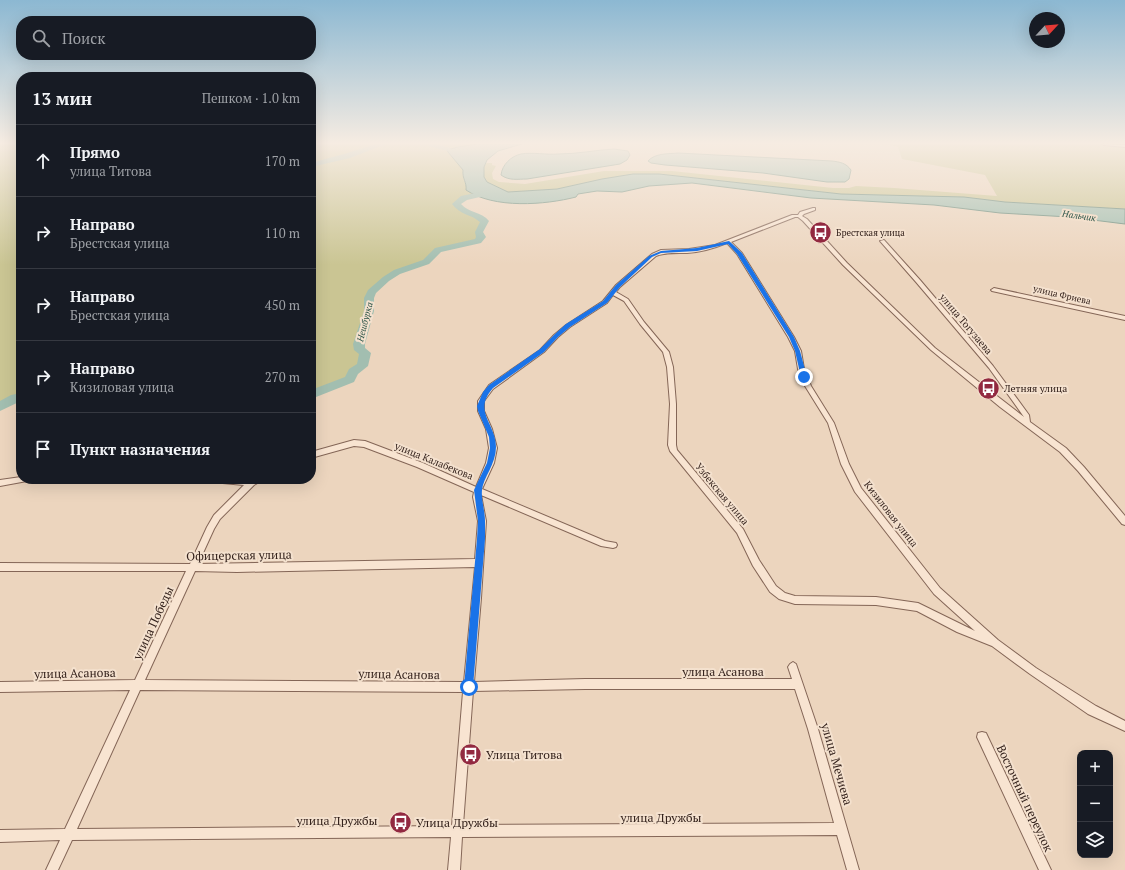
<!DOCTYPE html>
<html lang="ru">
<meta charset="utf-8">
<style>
:root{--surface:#171b24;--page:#20242c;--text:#f1f3f6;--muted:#9ea1a6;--line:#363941}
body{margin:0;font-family:"PT Serif",serif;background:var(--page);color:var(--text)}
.controls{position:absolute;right:12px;bottom:12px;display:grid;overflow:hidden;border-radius:8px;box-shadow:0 4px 16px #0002}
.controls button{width:36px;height:36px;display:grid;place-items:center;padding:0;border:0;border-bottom:1px solid var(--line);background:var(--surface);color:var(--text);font:20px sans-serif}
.compass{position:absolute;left:1029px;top:12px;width:36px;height:36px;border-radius:50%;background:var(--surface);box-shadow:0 4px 16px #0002;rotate:64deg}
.stop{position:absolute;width:12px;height:12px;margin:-9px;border:3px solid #1a73e8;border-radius:50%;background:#fff}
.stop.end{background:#1a73e8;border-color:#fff;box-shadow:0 1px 4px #0008}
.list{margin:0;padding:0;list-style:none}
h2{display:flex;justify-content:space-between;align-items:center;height:52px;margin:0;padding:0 16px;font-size:17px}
h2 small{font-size:13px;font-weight:400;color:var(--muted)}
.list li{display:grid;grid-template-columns:26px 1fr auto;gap:12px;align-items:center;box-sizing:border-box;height:72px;padding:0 16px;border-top:1px solid var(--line)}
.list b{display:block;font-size:15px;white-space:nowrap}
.list p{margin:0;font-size:13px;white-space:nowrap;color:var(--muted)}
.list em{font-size:13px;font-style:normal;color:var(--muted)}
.icon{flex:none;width:22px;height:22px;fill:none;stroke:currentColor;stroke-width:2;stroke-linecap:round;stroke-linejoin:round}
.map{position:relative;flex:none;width:1125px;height:870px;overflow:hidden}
.search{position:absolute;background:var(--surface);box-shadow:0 4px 16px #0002;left:16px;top:16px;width:300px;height:44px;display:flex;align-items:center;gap:10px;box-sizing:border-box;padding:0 14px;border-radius:16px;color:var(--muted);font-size:15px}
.panel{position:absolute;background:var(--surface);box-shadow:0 4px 16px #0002;left:16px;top:72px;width:300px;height:412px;border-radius:16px}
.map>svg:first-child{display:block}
.green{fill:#cac593}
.water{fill:#a2beb0;stroke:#698b7c}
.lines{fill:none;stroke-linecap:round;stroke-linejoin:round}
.river{fill:#a2beb0;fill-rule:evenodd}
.street-casing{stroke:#846657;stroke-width:2}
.street{fill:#f8e4d1;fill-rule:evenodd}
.route{fill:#1a73e8}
.labels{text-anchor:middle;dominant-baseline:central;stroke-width:4;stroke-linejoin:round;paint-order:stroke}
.far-water-label{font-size:9px;font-style:italic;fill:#2b5448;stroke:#f4e1ce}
.far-poi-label{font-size:9px;fill:#34221c;stroke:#f4e1ce;text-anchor:start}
.far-street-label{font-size:9px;fill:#34221c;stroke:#f4e1ce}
.street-label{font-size:10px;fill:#34221c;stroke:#f4e1ce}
.poi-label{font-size:10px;fill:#34221c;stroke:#f4e1ce;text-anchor:start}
.near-street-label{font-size:12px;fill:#34221c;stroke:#f4e1ce}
.near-poi-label{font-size:12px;fill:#34221c;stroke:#f4e1ce;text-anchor:start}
</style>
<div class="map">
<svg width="1125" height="870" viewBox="0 0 1125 870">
<rect width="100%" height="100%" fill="#ecd5be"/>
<path class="green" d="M0 144H21V397L15 398 0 407Z
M311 144H477L458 147 448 150V152L463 170C461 180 468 187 474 195L478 196C470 197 460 197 456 205 464 216 476 211 485 221L484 225 479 232 481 237 478 241C467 244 456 244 445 247 436 250 433 258 426 262 407 271 397 267 380 285 377 288 374 290 371 294 368 299 371 308 369 315 365 326 358 336 360 350L365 353 362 366 353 372 350 379 346 381 311 395Z
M885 144H1125V209L1005 202 964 197 841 194 659 174H633L602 179 557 189 508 192 487 182 484 177V167L486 163H492V165L496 166 492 173 493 179 499 182 525 184 604 171H672L833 188H849L856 186 894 188 997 196 985 175 902 159 898 147Z"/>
<path class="water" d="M477 144H522L498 151 487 160 484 167V177L487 182 508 192 557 189 602 179 633 174H659L841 194 964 197 1005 202 1125 209V224L1069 217 1000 213 934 205 811 198 692 183 649 186 622 192 597 191 578 194 576 197C545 205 494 209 466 190 467 182 462 179 463 170L448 152 447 150 458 147Z
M614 149 628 151 630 155 627 160 620 164 527 179C518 179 509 181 501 175 502 165 511 156 521 154 532 152 547 155 558 154 577 154 596 150 614 149Z
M678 153 832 161C840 162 846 163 851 170L849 179 845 182H827L763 173 665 165 651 163 648 161C655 153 668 154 678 153Z"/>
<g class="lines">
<path class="river" d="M376 144H386L350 158 311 167V163L344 154Z
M428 144H437L456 150 452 152 428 146Z
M494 189 498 191 497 193 467 200 461 204C469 213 482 212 489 221L483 232 486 237 481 243 441 252 429 264 400 274 389 281 376 293 374 298V311L365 344V348L371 353 368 366 358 374 354 382 311 399V390L345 377 349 369 357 364 359 354 354 350 353 344 364 311V298L368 290 383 277 394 270 423 260 435 248 475 239 476 237 475 232 480 222C471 214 460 215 452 204L461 196Z
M21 393V401L0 411V401L11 395Z"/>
<defs>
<path id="street" d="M1102 144 1125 145V147L1104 145Z
M813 208H815V210L804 214 802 216 807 219 847 263 935 348 1024 417 989 368 916 282 880 241 884 240 920 280 993 366 1029 415 1030 422 1066 448 1084 467 1125 516V525L1122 524 1078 471 1060 452 1000 407 931 350 843 265 803 221 798 217H795L731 242 742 253 794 337 801 351 804 369 811 386 834 423 849 464 861 488 940 588 998 640 1036 668 1096 706 1125 721V731L1088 714 1030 674 992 646 957 632 917 611 876 605 795 604 779 599 770 592 753 566 737 533 670 451 668 445 670 404 667 367 663 352 640 324 624 301 613 295 607 303 570 327 558 337 544 352 493 389 484 401V411L492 429 497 448 494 463 482 489 605 541 616 543 617 545 616 547 613 548 601 546 481 495 486 521 481 598 474 682 585 679H792L788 667 790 664 793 662 796 664 818 729 859 870H847L837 835 462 837 460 870H448L451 837 72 840 58 870H46L60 840 0 842V830L65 829 130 690 0 692V682L135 680 186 571H0V563L190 564 207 527 214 515 244 485 212 482 209 481 208 479 250 480 262 479 261 481 254 485 220 519 214 529 198 564 475 559 478 521 473 497 474 492 417 467 364 447 354 446 311 458V452L354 440 365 441 423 463 476 487 486 463 489 448 486 429 478 411V401L489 385 540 350 554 335 566 325 603 301 616 285 652 254 661 250 689 249 715 245 792 215H798L800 212ZM727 243 737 254 788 337 795 351 798 369 805 386 828 423 841 464 855 492 934 594 975 631 918 603 876 597 795 596 785 593 776 586 759 560 743 529 677 450 676 445V404L673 367 669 352 644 322 628 299 616 292 620 287 656 256C666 252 677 253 687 253 701 252 715 248 727 243ZM475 567 464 682 145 680 195 571 237 572ZM585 689H795L808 729 834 823 463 825 473 691ZM140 690 463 692 452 826 77 829Z
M994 288 1125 316V320L992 291 991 290Z
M21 477V479H28L27 481 0 486V480Z
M982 732 986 733 1051 870H1039L977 737 978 733Z"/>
</defs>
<use href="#street" class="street-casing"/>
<use href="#street" class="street"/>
</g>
<linearGradient id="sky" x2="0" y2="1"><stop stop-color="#8cb8d2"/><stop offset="0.54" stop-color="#f6ece2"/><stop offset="1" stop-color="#f6ece2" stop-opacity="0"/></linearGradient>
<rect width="1125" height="265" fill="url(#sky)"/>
<path class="route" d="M729 241 742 253 794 337 800 351 807 377 804 379 801 377 795 351 789 337 737 254 728 244 697 251 661 253 652 257 620 287 607 303 570 327 558 337 544 352 493 388C472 412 496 423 496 447 496 464 483 478 482 490 481 500 485 511 485 521 485 527 485 533 485 539L473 687 472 690 469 691 466 690 464 687 477 539 478 521 474 490 487 463 490 448 489 437 478 411 477 406 483 392 489 385 540 349 554 335 566 324 603 301 616 285 649 256 661 251 697 248Z"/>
<defs>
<symbol id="bus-disc" viewBox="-11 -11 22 22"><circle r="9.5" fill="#922940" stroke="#f4e1ce"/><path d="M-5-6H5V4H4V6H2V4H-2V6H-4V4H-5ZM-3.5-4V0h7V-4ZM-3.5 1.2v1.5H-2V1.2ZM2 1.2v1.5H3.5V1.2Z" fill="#fff"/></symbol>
</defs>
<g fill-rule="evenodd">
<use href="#bus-disc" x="808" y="220" width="25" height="25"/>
<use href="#bus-disc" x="976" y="376" width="25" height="25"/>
<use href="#bus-disc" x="458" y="742" width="25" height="25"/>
<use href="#bus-disc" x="388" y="810" width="25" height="25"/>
</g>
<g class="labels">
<g class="far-water-label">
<text transform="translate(1079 216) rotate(8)">Нальчик</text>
<text transform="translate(365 322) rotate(-76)">Нешбурка</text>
</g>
<g class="far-poi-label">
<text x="836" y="233">Брестская улица</text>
</g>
<g class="far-street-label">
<text transform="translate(1062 295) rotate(13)">улица Фриева</text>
</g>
<g class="street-label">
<text transform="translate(966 324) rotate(50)">улица Тогузаева</text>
<text transform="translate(434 461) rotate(22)">улица Калабекова</text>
<text transform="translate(722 494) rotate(50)">Узбекская улица</text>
<text transform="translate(891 514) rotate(52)">Кизиловая улица</text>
</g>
<g class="poi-label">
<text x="1004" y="388">Летняя улица</text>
</g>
<g class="near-street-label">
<text transform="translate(239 555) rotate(-1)">Офицерская улица</text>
<text transform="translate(153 623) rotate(-65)">улица Победы</text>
<text x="723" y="671">улица Асанова</text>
<text transform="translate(75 673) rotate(-1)">улица Асанова</text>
<text transform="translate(399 674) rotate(1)">улица Асанова</text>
<text transform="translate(837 764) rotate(74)">улица Мечиева</text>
<text transform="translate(1025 798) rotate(65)">Восточный переулок</text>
<text x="661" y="817">улица Дружбы</text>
<text x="337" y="820">улица Дружбы</text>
</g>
<g class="near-poi-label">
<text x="486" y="754">Улица Титова</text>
<text x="416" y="822">Улица Дружбы</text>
</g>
</g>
</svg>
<div class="controls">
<button>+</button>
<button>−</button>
<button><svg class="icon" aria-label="layers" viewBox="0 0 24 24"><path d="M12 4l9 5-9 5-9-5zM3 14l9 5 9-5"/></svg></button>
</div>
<svg class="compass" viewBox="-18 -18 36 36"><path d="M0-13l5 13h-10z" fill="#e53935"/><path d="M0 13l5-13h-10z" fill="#9ea1a6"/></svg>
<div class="stop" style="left:469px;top:687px"></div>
<div class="stop end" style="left:804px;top:377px"></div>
<div class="search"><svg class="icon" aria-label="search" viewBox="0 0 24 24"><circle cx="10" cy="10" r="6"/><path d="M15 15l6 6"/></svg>Поиск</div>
<section class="panel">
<h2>13 мин<small>Пешком · 1.0 km</small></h2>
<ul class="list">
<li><svg class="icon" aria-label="ahead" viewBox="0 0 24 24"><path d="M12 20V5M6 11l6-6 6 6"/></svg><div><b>Прямо</b><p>улица Титова</p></div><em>170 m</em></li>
<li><svg class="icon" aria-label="right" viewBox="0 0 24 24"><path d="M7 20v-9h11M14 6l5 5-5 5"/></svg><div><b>Направо</b><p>Брестская улица</p></div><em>110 m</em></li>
<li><svg class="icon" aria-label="right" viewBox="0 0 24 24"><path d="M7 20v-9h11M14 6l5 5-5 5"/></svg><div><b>Направо</b><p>Брестская улица</p></div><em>450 m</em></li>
<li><svg class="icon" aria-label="right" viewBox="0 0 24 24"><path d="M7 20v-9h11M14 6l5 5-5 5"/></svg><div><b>Направо</b><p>Кизиловая улица</p></div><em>270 m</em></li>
<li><svg class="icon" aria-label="arrive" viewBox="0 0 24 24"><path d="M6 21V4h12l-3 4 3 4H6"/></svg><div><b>Пункт назначения</b></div></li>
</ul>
</section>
</div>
